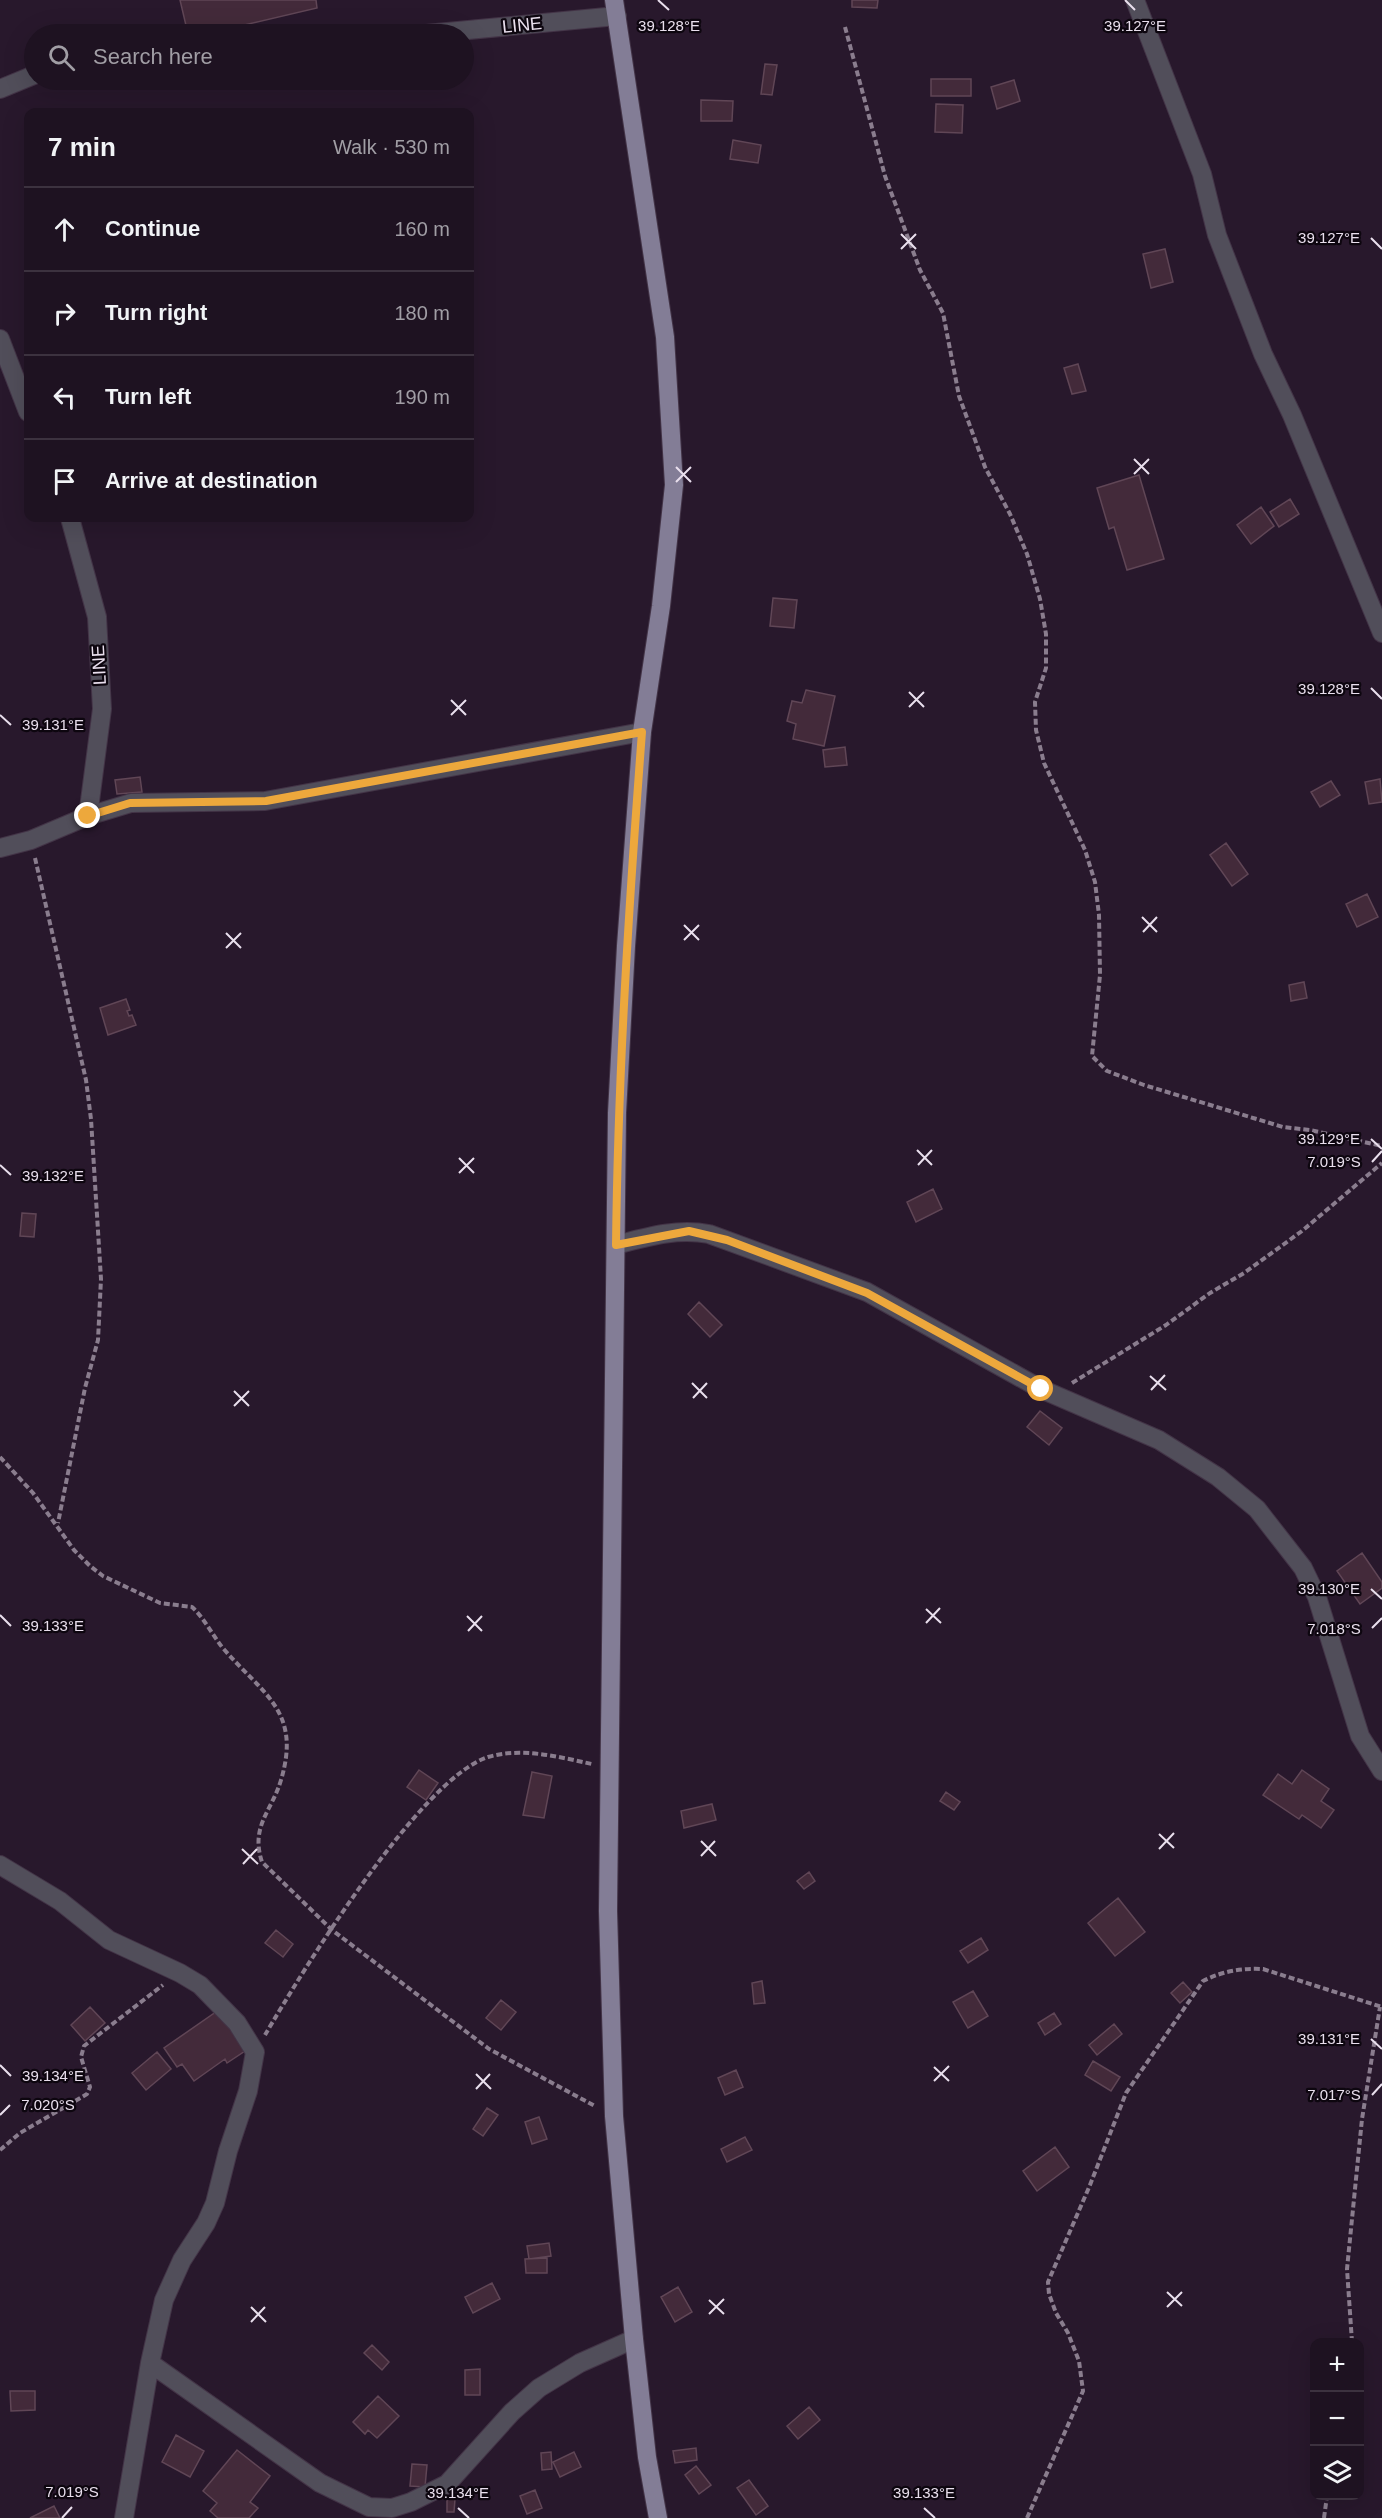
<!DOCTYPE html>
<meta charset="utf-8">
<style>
:root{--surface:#1e1221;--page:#2b202e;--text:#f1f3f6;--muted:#a19ea5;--line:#3c323f}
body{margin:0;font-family:Helvetica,sans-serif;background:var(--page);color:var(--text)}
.controls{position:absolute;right:18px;bottom:18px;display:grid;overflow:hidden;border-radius:12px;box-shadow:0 6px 24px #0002}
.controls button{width:54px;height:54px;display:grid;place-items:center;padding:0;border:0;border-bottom:2px solid var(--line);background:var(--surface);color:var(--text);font:30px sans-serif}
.stop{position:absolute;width:18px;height:18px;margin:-14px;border:4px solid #eda83c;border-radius:50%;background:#fff}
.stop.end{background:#eda83c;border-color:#fff;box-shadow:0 2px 6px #0008}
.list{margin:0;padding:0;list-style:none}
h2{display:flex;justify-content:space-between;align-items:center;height:78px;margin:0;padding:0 24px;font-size:26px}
h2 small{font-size:20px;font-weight:400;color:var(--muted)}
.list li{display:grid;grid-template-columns:39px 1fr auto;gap:18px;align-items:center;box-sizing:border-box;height:84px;padding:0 24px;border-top:2px solid var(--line)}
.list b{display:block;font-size:22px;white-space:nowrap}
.list em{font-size:20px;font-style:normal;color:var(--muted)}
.icon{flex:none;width:33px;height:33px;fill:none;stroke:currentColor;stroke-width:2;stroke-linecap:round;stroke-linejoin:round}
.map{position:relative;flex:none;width:1382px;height:2518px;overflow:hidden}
.search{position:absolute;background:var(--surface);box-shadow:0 6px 24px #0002;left:24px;top:24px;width:450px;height:66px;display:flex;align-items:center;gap:15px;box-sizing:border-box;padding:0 21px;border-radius:33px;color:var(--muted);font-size:22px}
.panel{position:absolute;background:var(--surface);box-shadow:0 6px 24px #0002;left:24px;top:108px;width:450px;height:414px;border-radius:12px}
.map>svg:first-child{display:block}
.building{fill:#432a3a;stroke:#604656;stroke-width:1.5}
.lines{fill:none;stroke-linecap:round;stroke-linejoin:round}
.minor-casing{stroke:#433447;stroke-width:20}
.major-casing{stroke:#433447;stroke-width:20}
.path{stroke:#8a7d8e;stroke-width:4;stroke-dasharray:6 3;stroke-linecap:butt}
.minor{stroke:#514e5a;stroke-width:18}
.major{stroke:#837d96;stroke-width:18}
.route{stroke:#eda83c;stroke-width:8}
.ticks{fill:none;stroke:#e9dfed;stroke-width:2}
.labels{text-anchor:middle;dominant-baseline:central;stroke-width:4.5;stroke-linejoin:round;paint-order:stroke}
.street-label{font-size:18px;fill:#e9dfed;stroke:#0d060f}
.ticks-label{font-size:15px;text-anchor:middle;fill:#e9dfed;stroke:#0d060f;stroke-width:4.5;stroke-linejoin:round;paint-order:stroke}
</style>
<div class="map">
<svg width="1382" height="2518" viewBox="0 0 1382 2518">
<rect width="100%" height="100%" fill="#28182c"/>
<path class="building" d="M180 0H316L317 8 206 34H188Z
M852 0H878L877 8 852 7Z
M765 64 777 65 772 95 761 94Z
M931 79H971V96H931Z
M1014 80 1020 101 997 109 991 87Z
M701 100 733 101 732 121H701Z
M936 104 963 105 962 133 935 132Z
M733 140 761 145 758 163 730 159Z
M1165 249 1173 282 1151 288 1143 254Z
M1078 364 1086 391 1072 394 1064 368Z
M1139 475 1164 559 1127 570 1114 527 1109 529 1097 488Z
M1290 499 1299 514 1279 527 1270 512Z
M1261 507 1274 526 1251 544 1237 525Z
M773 598 797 600 794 628 770 626Z
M806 690 835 696 824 746 793 739 796 724 787 721 792 701 802 703Z
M845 747 847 765 825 767 823 750Z
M140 777 142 792 117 794 115 780Z
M1380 779 1382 802 1369 804 1365 782Z
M1331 781 1340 795 1320 807 1311 792Z
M1226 843 1248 874 1232 886 1210 855Z
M1367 894 1378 917 1357 927 1346 904Z
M1304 982 1307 998 1291 1001 1289 985Z
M126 999 130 1010 127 1011 129 1016 132 1015 136 1025 108 1035 100 1008Z
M933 1189 942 1209 916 1222 907 1202Z
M22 1213 36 1214 34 1237 20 1236Z
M699 1302 722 1325 710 1337 688 1314Z
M1040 1411 1062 1428 1049 1445 1027 1427Z
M1362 1553 1382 1582V1588L1360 1604 1337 1571Z
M419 1770 438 1783 426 1800 407 1787Z
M1302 1770 1329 1789 1321 1801 1334 1810 1321 1828 1302 1815 1299 1819 1263 1795 1278 1774 1292 1784Z
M532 1772 552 1776 544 1818 523 1815Z
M946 1792 960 1802 954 1810 940 1801Z
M712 1804 716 1820 684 1828 681 1811Z
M809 1872 815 1881 804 1889 797 1881Z
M1118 1898 1145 1932 1115 1956 1088 1923Z
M276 1930 293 1944 283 1957 265 1943Z
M981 1938 988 1950 968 1963 960 1951Z
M762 1981 765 2003 754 2004 752 1983Z
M1183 1982 1192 1992 1180 2003 1171 1993Z
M973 1991 988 2016 968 2028 953 2002Z
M501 2000 516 2012 501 2030 486 2018Z
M90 2007 105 2023 85 2041 71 2025Z
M223 2007 251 2047 227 2063 225 2059 194 2081 182 2064 177 2067 164 2048Z
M1054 2013 1061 2024 1045 2035 1038 2023Z
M1114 2024 1122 2034 1097 2055 1089 2045Z
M157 2052 171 2069 146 2090 132 2073Z
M1093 2061 1120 2077 1111 2091 1085 2075Z
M736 2070 743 2087 725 2095 718 2078Z
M487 2108 498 2115 483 2136 473 2129Z
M539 2117 547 2139 532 2144 525 2122Z
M745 2137 752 2150 727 2162 721 2149Z
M1055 2147 1069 2167 1037 2191 1023 2171Z
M549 2243 551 2256 529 2259 527 2246Z
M547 2258V2273H526L525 2259Z
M492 2283 500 2299 473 2313 465 2297Z
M678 2287 692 2312 675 2322 661 2297Z
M372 2345 389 2362 382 2370 364 2353Z
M480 2369V2395H465V2370Z
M10 2391H35V2410L11 2411Z
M378 2396 399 2416 377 2438 368 2430 365 2434 353 2422Z
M809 2407 820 2420 798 2439 787 2426Z
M176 2435 204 2451 190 2477 162 2462Z
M696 2448 697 2460 675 2463 673 2451Z
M237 2450 270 2476 250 2502 258 2508 249 2518H218L210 2511 217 2503 203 2491Z
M551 2452 552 2469 542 2470 541 2453Z
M574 2452 581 2467 560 2477 553 2462Z
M412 2464 427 2465 425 2487 410 2486Z
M696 2466 711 2485 699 2494 685 2475Z
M749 2480 768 2506 756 2515 737 2488Z
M535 2490 542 2508 527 2514 520 2496Z
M447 2499H455L454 2512H447Z
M54 2506 60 2518H30Z"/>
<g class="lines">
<defs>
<path id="minor" d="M1135 0 1202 174 1217 235 1263 354 1292 415 1382 633
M426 34 617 16
M0 89 34 75
M0 339 28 412
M70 518 97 617 102 709 88 816
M0 848 31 840 88 816 131 803 265 801 642 732
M616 1245C647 1237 676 1228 709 1234L867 1292 1041 1389 1159 1440 1218 1477 1257 1509 1303 1568 1317 1597 1360 1736 1382 1771
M0 1865 60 1901 109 1940 180 1973 200 1985 237 2023 255 2052 248 2091 228 2151 215 2203 206 2223 182 2260 164 2300 150 2363 124 2518
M150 2363 320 2483 369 2507 392 2508 411 2502 447 2484 512 2412 539 2388 580 2363 634 2339"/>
<path id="major" d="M614 0 665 337 674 485 661 606 642 732 626 946 617 1113 608 1911 614 2116 634 2339 647 2457 658 2518"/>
</defs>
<use href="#minor" class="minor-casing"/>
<use href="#major" class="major-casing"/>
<path class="path" d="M845 27 885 176 920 270 943 313 959 396 985 467 1010 514 1027 554 1040 599 1046 634V668L1035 702 1036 730 1044 763 1085 850 1095 882 1099 915 1100 975 1092 1056 1107 1071 1144 1085 1283 1127 1310 1130 1382 1146
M35 858 86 1080 91 1119 101 1279 98 1340 85 1388 58 1523
M1072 1383 1166 1325 1210 1293 1244 1273 1302 1231 1382 1163
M0 1457 33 1493 74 1550 90 1566 103 1576 160 1603 192 1607C204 1618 212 1634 222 1647 262 1694 302 1710 281 1780 272 1811 250 1826 262 1862L332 1930 489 2049 595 2106
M265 2035C303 1970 420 1779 488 1757 522 1747 559 1757 592 1764
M0 2150 20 2133 87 2094 90 2087 81 2057 84 2046 163 1985
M1352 2342 1347 2269 1362 2119 1380 2007
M1027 2518 1083 2391 1079 2361 1068 2333 1056 2313 1049 2294 1048 2282 1090 2185 1126 2093 1203 1981C1223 1971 1241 1968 1263 1969L1382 2007
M1324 2518 1327 2496"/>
<use href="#minor" class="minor"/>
<use href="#major" class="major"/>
</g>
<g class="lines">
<path class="route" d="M88 816 130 803 266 801 642 732C629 903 618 1073 616 1245L689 1231 727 1240 867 1293 1041 1389"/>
</g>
<path class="ticks" d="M658 0 669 10M1125 0 1135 10M901 234 916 249M1371 238 1382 249M901 249 916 234M1134 459 1149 474M676 467 691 482M1134 474 1149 459M676 482 691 467M1371 688 1382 699M909 692 924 707M451 700 466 715M909 707 924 692M0 715 11 725M451 715 466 700M1142 917 1157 932M684 925 699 940M1143 932 1157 917M226 933 241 948M684 940 699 925M226 948 241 933M1371 1139 1382 1149M917 1150 932 1165M459 1158 474 1173M1372 1162 1382 1151M0 1165 11 1175M918 1165 932 1150M459 1173 474 1158M1150 1376 1166 1390M692 1383 707 1398M1151 1390 1165 1375M234 1391 249 1406M693 1398 707 1383M234 1406 249 1391M1371 1589 1382 1599M926 1609 941 1623M0 1615 11 1626M467 1616 482 1631M926 1623 940 1608M1372 1628 1382 1618M468 1631 482 1616M1159 1834 1174 1848M701 1841 716 1856M242 1849 258 1864M1159 1849 1174 1833M701 1856 715 1841M243 1864 257 1849M1371 2039 1382 2049M0 2065 11 2076M934 2067 949 2081M476 2074 491 2089M934 2081 949 2066M476 2089 490 2074M1372 2095 1382 2084M0 2115 10 2105M1167 2292 1182 2306M709 2300 724 2314M251 2307 266 2322M1167 2307 1182 2292M709 2314 724 2299M251 2322 265 2307M458 2508 469 2518M924 2508 935 2518M62 2518 72 2507"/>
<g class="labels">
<g class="street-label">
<text transform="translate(522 25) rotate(-6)">LINE</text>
<text transform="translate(99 665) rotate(-93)">LINE</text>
</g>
</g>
<g class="ticks-label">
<text x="669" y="31">39.128°E</text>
<text x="1135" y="31">39.127°E</text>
<text x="1329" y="243">39.127°E</text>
<text x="1329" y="694">39.128°E</text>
<text x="53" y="730">39.131°E</text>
<text x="1329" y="1144">39.129°E</text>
<text x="1334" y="1167">7.019°S</text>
<text x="53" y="1181">39.132°E</text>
<text x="1329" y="1594">39.130°E</text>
<text x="53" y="1631">39.133°E</text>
<text x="1334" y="1634">7.018°S</text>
<text x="1329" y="2044">39.131°E</text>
<text x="53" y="2081">39.134°E</text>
<text x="1334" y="2100">7.017°S</text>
<text x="48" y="2110">7.020°S</text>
<text x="72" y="2497">7.019°S</text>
<text x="458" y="2498">39.134°E</text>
<text x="924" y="2498">39.133°E</text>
</g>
</svg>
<div class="controls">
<button>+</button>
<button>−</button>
<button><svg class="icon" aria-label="layers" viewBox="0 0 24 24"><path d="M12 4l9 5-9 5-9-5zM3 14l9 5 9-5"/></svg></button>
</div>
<div class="stop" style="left:1041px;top:1389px"></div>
<div class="stop end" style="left:88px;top:816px"></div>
<div class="search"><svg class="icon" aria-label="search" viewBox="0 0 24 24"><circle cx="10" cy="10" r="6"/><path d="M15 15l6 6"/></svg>Search here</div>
<section class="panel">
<h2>7 min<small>Walk · 530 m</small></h2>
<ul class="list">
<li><svg class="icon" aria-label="ahead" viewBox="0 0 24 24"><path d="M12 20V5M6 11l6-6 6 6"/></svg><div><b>Continue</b></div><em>160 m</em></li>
<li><svg class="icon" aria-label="right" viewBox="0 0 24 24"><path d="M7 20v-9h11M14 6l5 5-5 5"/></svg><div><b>Turn right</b></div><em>180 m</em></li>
<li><svg class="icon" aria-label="left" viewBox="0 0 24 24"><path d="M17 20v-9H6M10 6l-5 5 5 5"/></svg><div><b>Turn left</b></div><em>190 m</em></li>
<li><svg class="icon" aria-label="arrive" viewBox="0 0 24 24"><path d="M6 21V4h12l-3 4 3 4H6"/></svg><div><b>Arrive at destination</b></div></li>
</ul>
</section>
</div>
